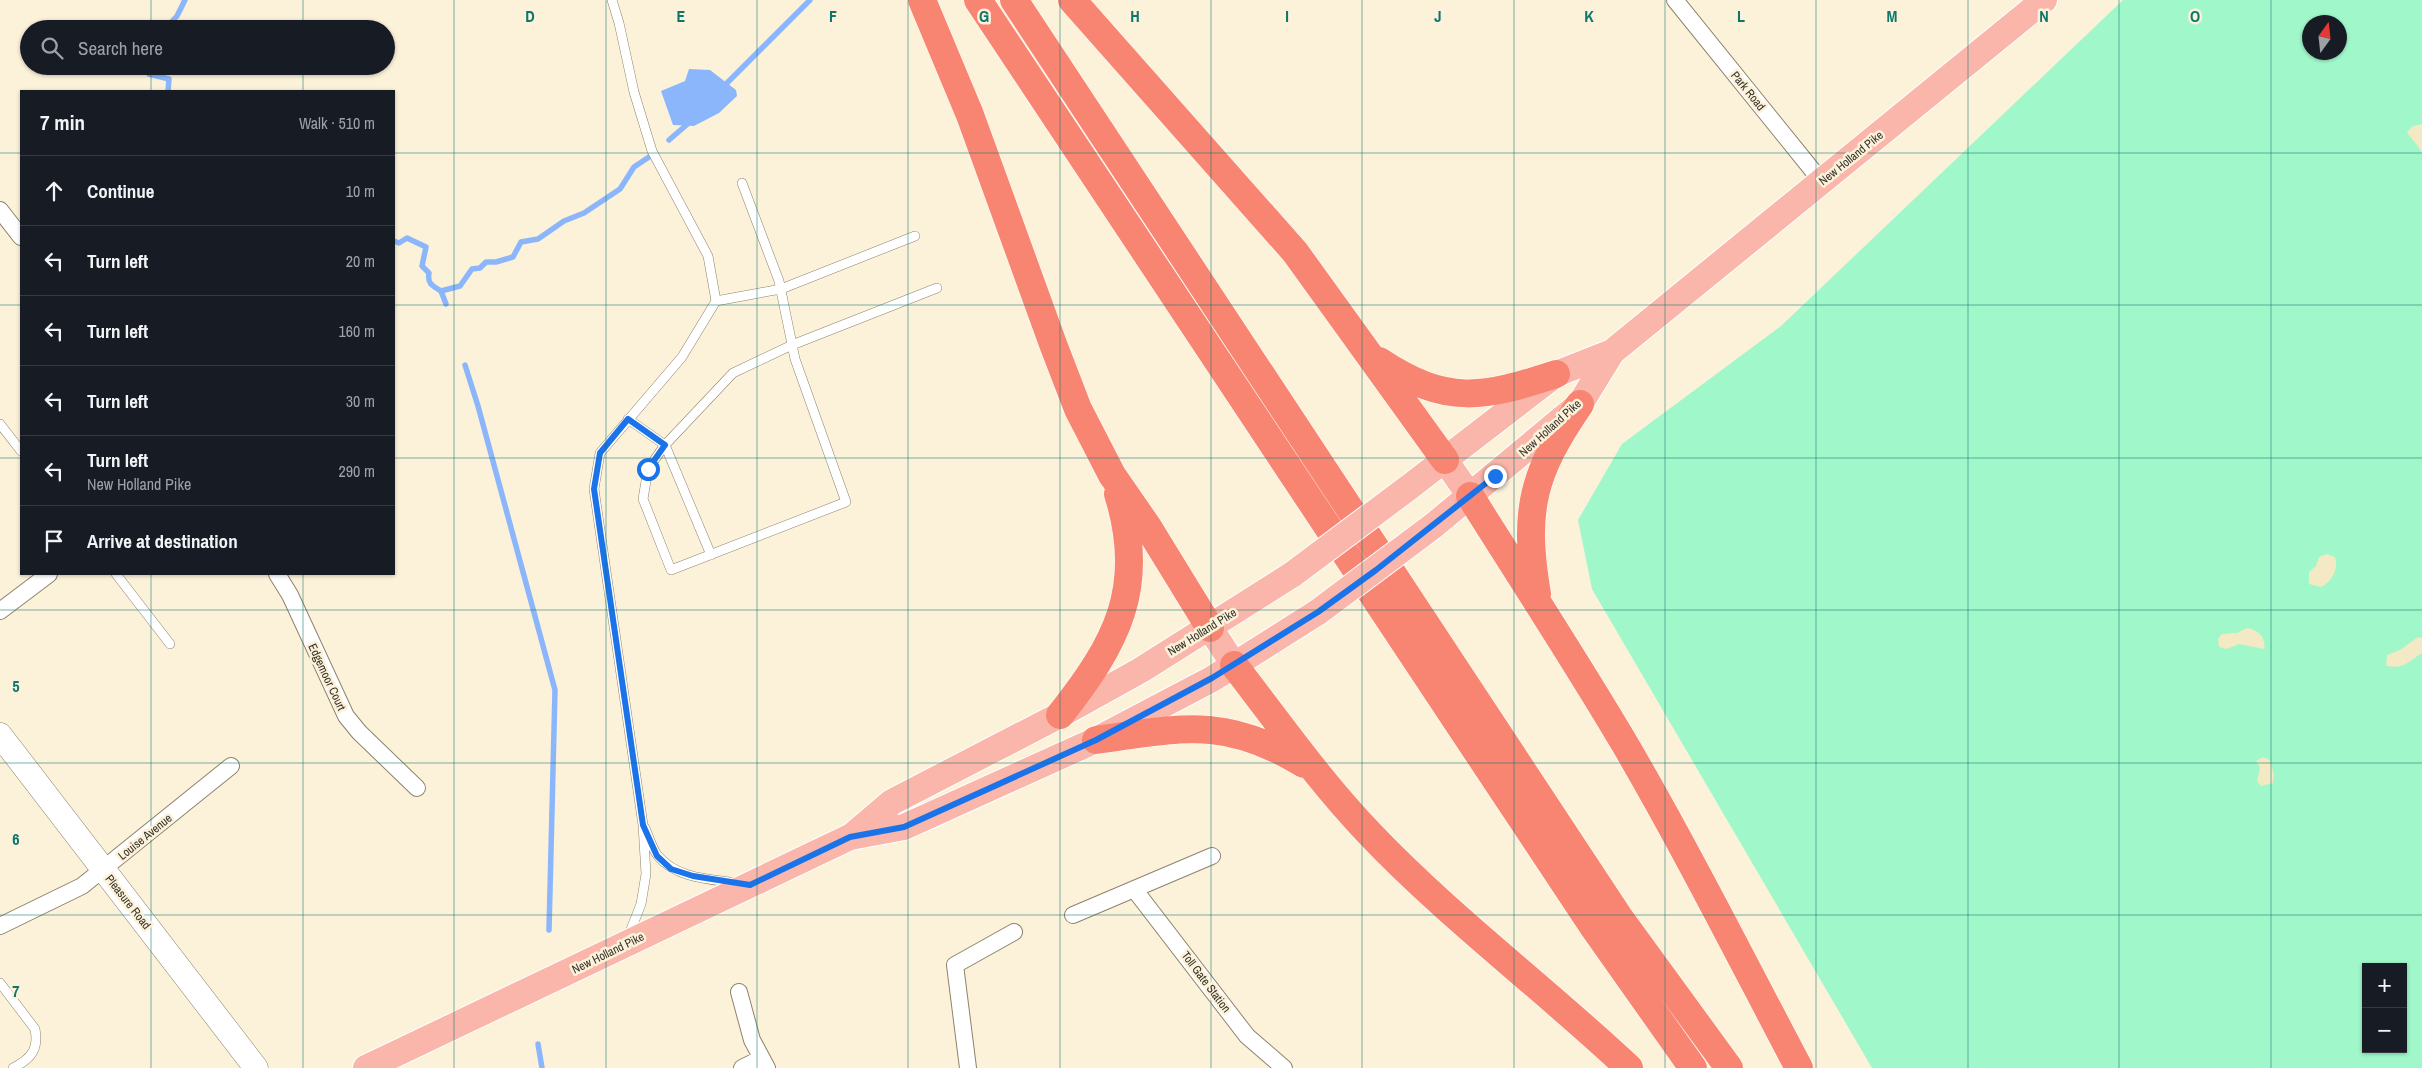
<!DOCTYPE html>
<meta charset="utf-8">
<style>
:root{--surface:#171b24;--page:#242831;--text:#f1f3f6;--muted:#9ea1a6;--line:#363941}
body{margin:0;font-family:"Archivo Narrow",sans-serif;background:var(--page);color:var(--text)}
.controls{position:absolute;right:15px;bottom:15px;display:grid;overflow:hidden;border-radius:0px;box-shadow:0 1px 4px #0004}
.controls button{width:45px;height:45px;display:grid;place-items:center;padding:0;border:0;border-bottom:1px solid var(--line);background:var(--surface);color:var(--text);font:25px sans-serif}
.compass{position:absolute;left:2302px;top:15px;width:45px;height:45px;border-radius:50%;background:var(--surface);box-shadow:0 1px 4px #0004;rotate:15deg}
.stop{position:absolute;width:15px;height:15px;margin:-11px;border:4px solid #1a73e8;border-radius:50%;background:#fff}
.stop.end{background:#1a73e8;border-color:#fff;box-shadow:0 1px 5px #0008}
.list{margin:0;padding:0;list-style:none}
h2{display:flex;justify-content:space-between;align-items:center;height:65px;margin:0;padding:0 20px;font-size:21px}
h2 small{font-size:16px;font-weight:400;color:var(--muted)}
.list li{display:grid;grid-template-columns:32px 1fr auto;gap:15px;align-items:center;box-sizing:border-box;height:70px;padding:0 20px;border-top:1px solid var(--line)}
.list b{display:block;font-size:19px;white-space:nowrap}
.list p{margin:0;font-size:16px;white-space:nowrap;color:var(--muted)}
.list em{font-size:16px;font-style:normal;color:var(--muted)}
.icon{flex:none;width:28px;height:28px;fill:none;stroke:currentColor;stroke-width:2;stroke-linecap:round;stroke-linejoin:round}
.map{position:relative;flex:none;width:2422px;height:1068px;overflow:hidden}
.search{position:absolute;background:var(--surface);box-shadow:0 1px 4px #0004;left:20px;top:20px;width:375px;height:55px;display:flex;align-items:center;gap:12px;box-sizing:border-box;padding:0 18px;border-radius:28px;color:var(--muted);font-size:19px}
.panel{position:absolute;background:var(--surface);box-shadow:0 1px 4px #0004;left:20px;top:90px;width:375px;height:485px;border-radius:0px}
.map>svg:first-child{display:block}
.green{fill:#9ff7ca;fill-rule:evenodd}
.sand{fill:#f3e9c4}
.water{fill:#8cb6fc}
.lines{fill:none;stroke-linecap:round;stroke-linejoin:round}
.stream{stroke:#8cb6fc;stroke-width:5.5}
.lane-casing{stroke:#8d836e;stroke-width:10}
.street-casing{stroke:#8d836e;stroke-width:18}
.secondary-casing{stroke:#8d836e;stroke-width:25}
.primary-casing{stroke:#fff;stroke-width:28}
.highway-casing{stroke:#fff;stroke-width:29}
.lane{stroke:#fff;stroke-width:9}
.street{stroke:#fff;stroke-width:16}
.secondary{stroke:#fff;stroke-width:24}
.primary{stroke:#fab6aa;stroke-width:26}
.highway{stroke:#f78572;stroke-width:28}
.primary-bridge-casing{stroke:#fff;stroke-width:28;stroke-linecap:butt}
.primary-bridge{stroke:#fab6aa;stroke-width:26}
.route{stroke:#1a73e8;stroke-width:6}
.grid{fill:none;stroke:#0f766e;stroke-width:1;stroke-opacity:0.55}
.labels{text-anchor:middle;dominant-baseline:central;stroke-width:5;stroke-linejoin:round;paint-order:stroke}
.street-label{font-size:12px;fill:#363229;stroke:#fcf2da}
.grid-label{font-size:16px;text-anchor:middle;font-weight:bold;fill:#0f766e;stroke:#fcf2da;stroke-width:5;stroke-linejoin:round;paint-order:stroke}
</style>
<div class="map">
<svg width="2422" height="1068" viewBox="0 0 2422 1068">
<rect width="100%" height="100%" fill="#fcf2da"/>
<path class="green" d="M2123 0H2422V1068H1872L1592 589 1578 520 1622 444 1781 326ZM2310 22H2340V52H2310ZM2366 967H2403V1049H2366Z"/>
<path class="sand" d="M2422 124V153C2418 144 2409 137 2407 132L2413 126Z
M2327 554 2335 557C2339 568 2332 582 2321 587L2309 584V572L2316 566 2319 557Z
M2247 628C2257 629 2267 638 2264 649L2239 644 2227 649 2219 647 2218 639 2222 634 2237 633Z
M2418 637 2422 638V653C2407 662 2406 669 2386 666L2387 655 2400 650Z
M2263 757 2270 760 2274 775 2273 783 2261 786 2257 781 2260 768 2256 761Z"/>
<path class="water" d="M689 69 710 70 736 90 737 96 719 113 694 126 673 125 661 91 685 81Z"/>
<g class="lines">
<path class="stream" d="M165 29 177 16 185 0
M145 66 149 74 169 79 168 91
M723 87 810 0
M669 140 691 121
M394 241 399 243 407 238 426 247 422 266 429 273C427 284 433 286 441 291L446 304
M441 291 460 286 472 269 480 268 486 262H496L513 257 521 242 538 239 564 221 584 213 620 189 634 167 655 153
M465 365 478 406 555 690 549 930
M538 1044 542 1068"/>
<defs>
<path id="lane" d="M612 0 619 23 634 92 652 151 708 256 716 301 682 357 600 453 594 489 643 825 646 874 641 904 628 937
M716 301 781 289 915 236
M628 419 665 445 648 469 643 499 671 570 846 502 795 359 779 281 742 183
M0 424 21 451
M711 555 665 445 733 373 792 345 937 288
M116 574 170 644
M645 828C649 837 652 849 658 856 677 879 711 879 737 883
M0 983 35 1029C39 1049 31 1059 13 1068"/>
<path id="street" d="M1675 0 1822 182
M0 210 21 237
M277 574 290 595 346 716 359 732 417 788
M0 611 49 574
M1134 889 1247 1036 1284 1068
M1073 915 1212 856
M0 926 82 886 231 766
M739 992 752 1040 767 1068
M742 1068 760 1059
M968 1068 955 965 1014 932"/>
<path id="secondary" d="M0 735 256 1068"/>
<path id="primary" d="M1445 460 1470 496
M1408 488 1556 374 1612 352 2044 0
M1433 526 1580 404 1612 352
M1210 628 1234 665
M852 836 892 802 1060 715 1141 670 1293 574
M366 1068 850 837 904 827 1096 740 1212 679 1318 612"/>
<path id="highway" d="M922 0 970 115 1053 344 1078 409 1112 475 1148 527 1210 628
M978 0 1594 928 1693 1068
M1014 0 1619 917 1729 1068
M1072 0 1295 252 1445 460
M1379 361C1447 406 1483 398 1556 374
M1470 496C1522 579 1576 661 1626 746 1687 851 1742 960 1799 1068
M1537 594C1523 511 1532 474 1580 404
M1234 665C1278 722 1320 782 1370 834 1450 918 1544 988 1629 1068
M1060 715C1117 643 1147 587 1118 494
M1096 740C1182 728 1225 716 1304 764"/>
</defs>
<use href="#lane" class="lane-casing"/>
<use href="#street" class="street-casing"/>
<use href="#secondary" class="secondary-casing"/>
<use href="#primary" class="primary-casing"/>
<use href="#highway" class="highway-casing"/>
<use href="#lane" class="lane"/>
<use href="#street" class="street"/>
<use href="#secondary" class="secondary"/>
<use href="#primary" class="primary"/>
<use href="#highway" class="highway"/>
<defs>
<path id="primary-bridge" d="M1293 574 1408 488
M1318 612 1433 526"/>
</defs>
<use href="#primary-bridge" class="primary-bridge-casing"/>
<use href="#primary-bridge" class="primary-bridge"/>
</g>
<g class="lines">
<path class="route" d="M648 469 665 445 628 419 600 453 594 489 643 825 657 856 671 869 693 876 750 885 850 837 904 827 1096 740 1212 678 1318 612 1376 570 1495 476"/>
</g>
<path class="grid" d="M151 0V29M303 0V29M454 0V1068M606 0V1068M757 0V1068M908 0V1068M1060 0V1068M1211 0V1068M1362 0V1068M1514 0V1068M1665 0V1068M1816 0V1068M1968 0V1068M2119 0V1068M2271 0V1068M151 66V91M303 66V91M0 153H21M394 153H2422M0 305H21M394 305H2422M0 458H21M394 458H2422M151 574V1068M303 574V1068M0 610H2422M0 763H2422M0 915H2422"/>
<g class="labels">
<g class="street-label">
<text transform="translate(1748 91) rotate(51)">Park Road</text>
<text transform="translate(1851 158) rotate(-39)">New Holland Pike</text>
<text transform="translate(1550 428) rotate(-42)">New Holland Pike</text>
<text transform="translate(1202 632) rotate(-32)">New Holland Pike</text>
<text transform="translate(327 677) rotate(65)">Edgemoor Court</text>
<text transform="translate(145 837) rotate(-39)">Louise Avenue</text>
<text transform="translate(128 902) rotate(52)">Pleasure Road</text>
<text transform="translate(608 953) rotate(-26)">New Holland Pike</text>
<text transform="translate(1206 982) rotate(53)">Toll Gate Station</text>
</g>
</g>
<g class="grid-label">
<text x="530" y="22">D</text>
<text x="681" y="22">E</text>
<text x="833" y="22">F</text>
<text x="984" y="22">G</text>
<text x="1135" y="22">H</text>
<text x="1287" y="22">I</text>
<text x="1438" y="22">J</text>
<text x="1589" y="22">K</text>
<text x="1741" y="22">L</text>
<text x="1892" y="22">M</text>
<text x="2044" y="22">N</text>
<text x="2195" y="22">O</text>
<text x="16" y="692">5</text>
<text x="16" y="845">6</text>
<text x="16" y="997">7</text>
</g>
</svg>
<div class="controls">
<button>+</button>
<button>−</button>
</div>
<svg class="compass" viewBox="-18 -18 36 36"><path d="M0-13l5 13h-10z" fill="#e53935"/><path d="M0 13l5-13h-10z" fill="#9ea1a6"/></svg>
<div class="stop" style="left:648px;top:469px"></div>
<div class="stop end" style="left:1495px;top:476px"></div>
<div class="search"><svg class="icon" aria-label="search" viewBox="0 0 24 24"><circle cx="10" cy="10" r="6"/><path d="M15 15l6 6"/></svg>Search here</div>
<section class="panel">
<h2>7 min<small>Walk · 510 m</small></h2>
<ul class="list">
<li><svg class="icon" aria-label="ahead" viewBox="0 0 24 24"><path d="M12 20V5M6 11l6-6 6 6"/></svg><div><b>Continue</b></div><em>10 m</em></li>
<li><svg class="icon" aria-label="left" viewBox="0 0 24 24"><path d="M17 20v-9H6M10 6l-5 5 5 5"/></svg><div><b>Turn left</b></div><em>20 m</em></li>
<li><svg class="icon" aria-label="left" viewBox="0 0 24 24"><path d="M17 20v-9H6M10 6l-5 5 5 5"/></svg><div><b>Turn left</b></div><em>160 m</em></li>
<li><svg class="icon" aria-label="left" viewBox="0 0 24 24"><path d="M17 20v-9H6M10 6l-5 5 5 5"/></svg><div><b>Turn left</b></div><em>30 m</em></li>
<li><svg class="icon" aria-label="left" viewBox="0 0 24 24"><path d="M17 20v-9H6M10 6l-5 5 5 5"/></svg><div><b>Turn left</b><p>New Holland Pike</p></div><em>290 m</em></li>
<li><svg class="icon" aria-label="arrive" viewBox="0 0 24 24"><path d="M6 21V4h12l-3 4 3 4H6"/></svg><div><b>Arrive at destination</b></div></li>
</ul>
</section>
</div>
